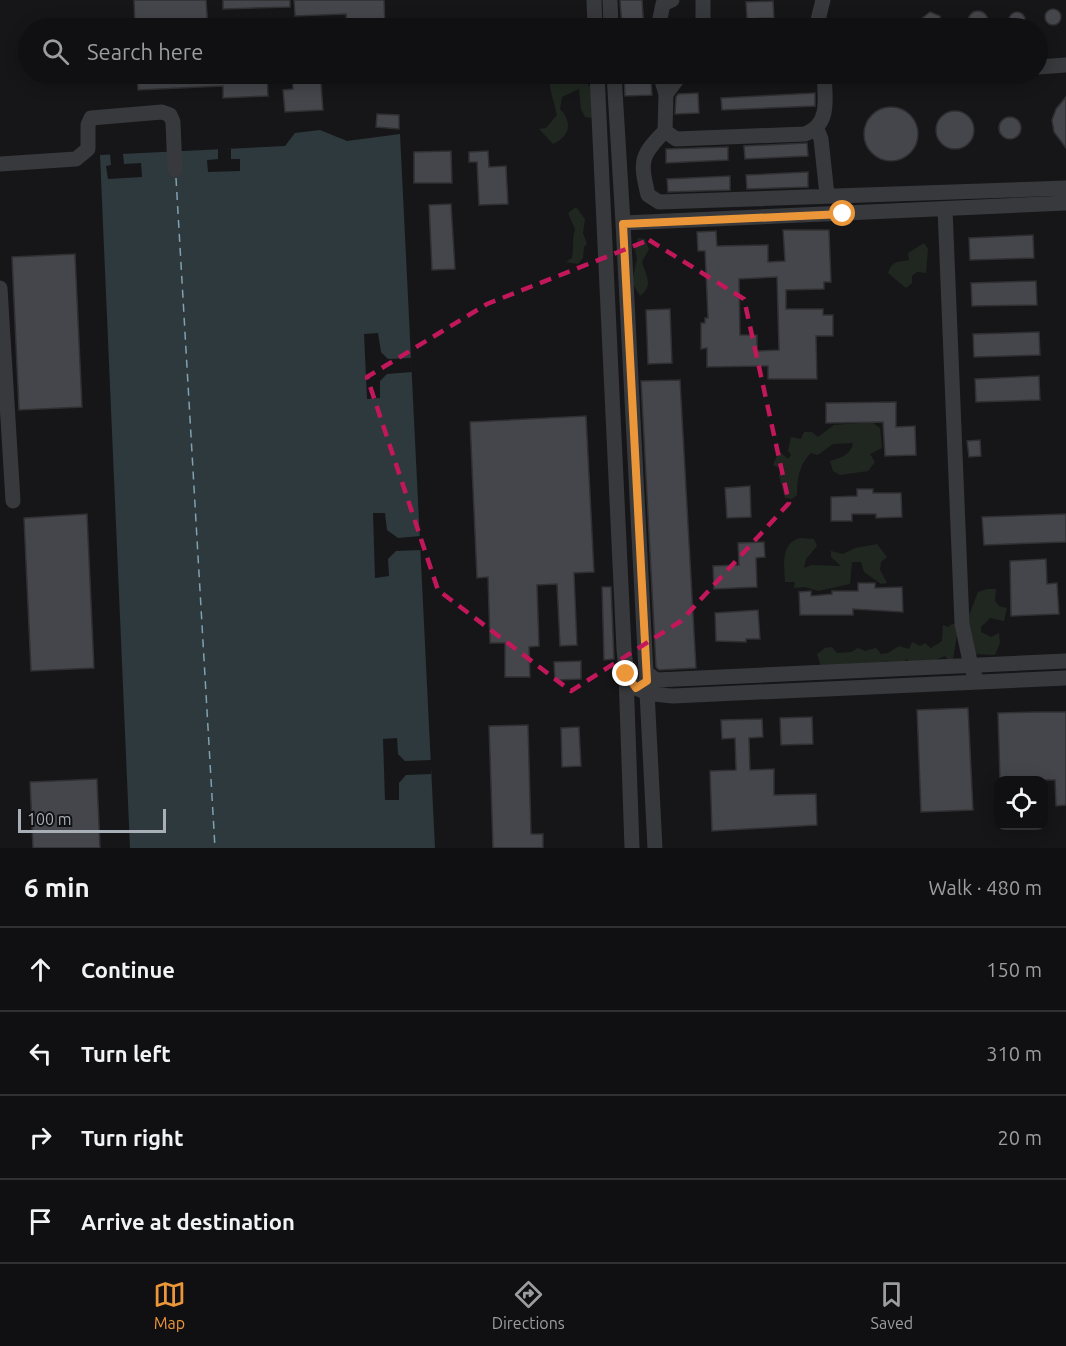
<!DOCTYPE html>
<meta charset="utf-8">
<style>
:root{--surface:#101012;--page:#1e1e20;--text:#f1f3f6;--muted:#9c9d9f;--line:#303032;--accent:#ec963a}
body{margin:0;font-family:Ubuntu,sans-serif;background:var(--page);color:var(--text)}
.controls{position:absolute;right:18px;bottom:18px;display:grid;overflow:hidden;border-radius:12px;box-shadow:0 3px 15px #0003}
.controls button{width:54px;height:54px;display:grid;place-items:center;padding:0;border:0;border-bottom:2px solid var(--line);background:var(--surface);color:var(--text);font:30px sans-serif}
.scale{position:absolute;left:18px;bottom:15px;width:148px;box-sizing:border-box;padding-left:6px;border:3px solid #a8afb7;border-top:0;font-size:16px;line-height:21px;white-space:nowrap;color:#a8afb7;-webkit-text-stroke:4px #111113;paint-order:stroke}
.stop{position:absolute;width:18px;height:18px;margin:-14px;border:4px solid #ec963a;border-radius:50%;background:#fff}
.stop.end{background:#ec963a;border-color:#fff;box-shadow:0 2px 6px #0008}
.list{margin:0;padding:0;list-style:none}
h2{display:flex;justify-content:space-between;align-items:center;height:78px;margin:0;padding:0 24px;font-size:26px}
h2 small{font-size:20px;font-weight:400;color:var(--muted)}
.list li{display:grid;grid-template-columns:39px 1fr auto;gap:18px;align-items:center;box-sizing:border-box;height:84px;padding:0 24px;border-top:2px solid var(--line)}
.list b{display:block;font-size:22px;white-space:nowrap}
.list em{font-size:20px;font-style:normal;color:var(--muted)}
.icon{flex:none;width:33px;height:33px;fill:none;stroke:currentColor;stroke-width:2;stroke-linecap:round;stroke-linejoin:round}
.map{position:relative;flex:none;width:1066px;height:848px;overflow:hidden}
.search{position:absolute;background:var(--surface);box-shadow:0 3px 15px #0003;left:18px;right:18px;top:18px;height:66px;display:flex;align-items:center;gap:15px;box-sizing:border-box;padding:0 21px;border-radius:33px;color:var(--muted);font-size:22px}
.sheet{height:414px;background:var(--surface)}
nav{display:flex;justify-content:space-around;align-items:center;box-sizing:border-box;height:84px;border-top:2px solid var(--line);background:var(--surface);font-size:16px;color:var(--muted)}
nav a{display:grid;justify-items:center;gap:3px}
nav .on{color:var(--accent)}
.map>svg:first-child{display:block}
.green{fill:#202720}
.water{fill:#2e393d}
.pier{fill:#161618}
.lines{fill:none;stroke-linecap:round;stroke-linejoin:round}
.ferry{stroke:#80a1b1;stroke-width:1.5;stroke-dasharray:8 6;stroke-linecap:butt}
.building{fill:#45464b;stroke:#303033;stroke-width:1.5;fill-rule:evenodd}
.minor{stroke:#37393c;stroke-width:15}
.route{stroke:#ec963a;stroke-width:8}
.marked{fill:none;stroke:#c2185b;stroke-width:4.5;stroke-dasharray:12 8;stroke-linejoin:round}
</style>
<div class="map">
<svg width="1066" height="848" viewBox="0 0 1066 848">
<rect width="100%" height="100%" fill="#161618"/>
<path class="green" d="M550 74H583L589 86 595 89 592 118 585 117 581 109 579 89 562 97 560 109C573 123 570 136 553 144L539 129 546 128 557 115 550 88Z
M576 207 585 219 583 233 587 244 584 247 583 258 578 264 566 262 572 258C574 248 572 239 575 229L568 213Z
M638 238 645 239 649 249 642 262C646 276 654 285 640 296L632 282 637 259 635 250Z
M924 243 928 249 926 273 917 272 912 276V283L906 288 888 273C893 259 898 263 909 260L908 253Z
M872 422 880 428 882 448 870 454 875 462 868 471 840 475 833 471 830 461C840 458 851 455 853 443L833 444 818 455 811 453C799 464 797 479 797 495L792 499 785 498 779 476 781 469 773 465 779 451 788 459 791 455 788 451 791 437 801 439 804 432H812L818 437 834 425Z
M800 538 814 539 817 546 806 559 804 568 812 565 841 566 831 557V551L843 554 855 548 877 544 887 557 881 562 880 570 887 583 881 584 864 572 861 562H852L850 584 818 591 805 587 794 588 795 582H785C784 564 781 543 800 538Z
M987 589H996L995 601 999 606 1007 608 1004 621 990 618 981 627V632L991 637 999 633 1000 643 995 655 973 654 968 618 978 592Z
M952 624H959L953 659 949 661 945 656C931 662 920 669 906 659L903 664 892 667 885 661 881 666 822 669 817 654 825 648 832 647 837 653 851 652 858 648 865 651 876 648 881 654 888 653 899 646 909 649 912 642 920 646 925 643 931 648 942 641 943 625 948 627Z"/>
<path class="water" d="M320 130 347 141 400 134 435 848H130L100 155 285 146 295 133Z"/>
<path class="pier" d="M218 149H231V159H240V171L208 172 207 160 218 159Z
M110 154H123L124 164 141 163 142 177 108 179 106 166 111 165Z
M378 333 381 352 388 359 411 358 412 372 387 374 380 381V398L367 399 364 334Z
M373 513H385L387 530 398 538 420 536 421 550 396 551 388 559 389 576 375 578Z
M397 738 398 754 405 761 431 760V774L406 775 399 783V800H385L383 739Z"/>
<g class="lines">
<path class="ferry" d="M176 178 215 848"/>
</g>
<path class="building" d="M134 0H206L208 28H135Z
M223 0H290V7L223 9Z
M294 0H384L385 28H347L346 14 295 16Z
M620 0H642L644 28H622Z
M773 1 774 18 747 19 746 2Z
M1045 17a8 8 0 1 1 16 0a8 8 0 1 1-16 0Z
M968 21a10 10 0 1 1 20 0a10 10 0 1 1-20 0Z
M1009 20a8 8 0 1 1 16 0a8 8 0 1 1-16 0Z
M930 12 940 16 942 28H921V19Z
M137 74H267L268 96 223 98V86L138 90Z
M292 74H359L360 81 321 83 323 110 285 112 283 90 293 89Z
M624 74H632V81H651L652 95 625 96Z
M698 93 699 113 675 114 676 97 678 94Z
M815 93V106L722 110 721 98Z
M1066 97V148L1054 132 1052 120 1056 109Z
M864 134a27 27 0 1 1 54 0a27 27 0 1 1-54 0Z
M936 130a19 19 0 1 1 38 0a19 19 0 1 1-38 0Z
M377 114 399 115V129L376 127Z
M999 128a11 11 0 1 1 22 0a11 11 0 1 1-22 0Z
M807 143 808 156 745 159 744 146Z
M728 147V160L666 163V149Z
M451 151 452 183H414V152Z
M488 151 489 167 506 166 508 204 479 205 477 162H469V152Z
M808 172V187L747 189 746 175Z
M730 176V190L668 192 667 179Z
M451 204 455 269 432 270 429 205Z
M783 230H829L831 282H824V289L786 290V309H823V315H833V336H816L817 379H768V366L707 367V348L701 349V323H705V318H708L705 251H698L697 232 716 231 717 246 768 245V262L785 261ZM777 277 779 350 757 351V335H740L739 279Z
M1033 235 1034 258 970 260 969 238Z
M75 254 82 407 19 410 12 257Z
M1036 281 1037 305 972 306 971 283Z
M670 309 672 363 648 364 646 310Z
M1039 332 1040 355 974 357 973 334Z
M1039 376 1040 400 976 402 975 379Z
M680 380 696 668 659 670 656 667 641 381Z
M896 402V427L915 426 916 455 885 456 883 422 826 423V403Z
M586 416 594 572 574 573 577 645 560 646 557 584 537 585 539 646 529 647 530 677H505V643H490L488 577 477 578 470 422Z
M980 440 981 456 969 457 967 441Z
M750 486 751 517 727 518 725 488Z
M857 489H873V493H901L902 517 876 518V514H852V521H831V497L857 496Z
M87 514 94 668 31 671 24 518Z
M1066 514V542L984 545 982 517Z
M764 542 765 557 756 558 757 587 714 589 713 566 739 565 738 543Z
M1046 559 1047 584 1057 583 1059 614 1011 616 1010 561Z
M858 583H875V588L902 587 903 612 853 609V615H800L799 592 811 591V596L832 594V591H858Z
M602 587H611L614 659 604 660Z
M758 610 760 639H746V642L716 641 715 613Z
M581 661V679L555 680 554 662Z
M968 708 973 810 921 812 917 710Z
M1038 712H1066V805L1056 806 1055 780H1000L998 713Z
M812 717 813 744 781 745 780 718Z
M762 719 763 737 749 738 750 770 774 769V795L816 794 817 825 712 831 710 771 736 770 735 738 722 739 721 720Z
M528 725 531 834H543V848H493L489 726Z
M579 727 581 766 562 767 561 728Z
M97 779 100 848H33L30 782Z"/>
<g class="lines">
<path class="minor" d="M594 0 595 28
M610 0 611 28
M703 0V28
M658 28 663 4 672 0
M816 28 823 0
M1038 67 1066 65
M597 74 624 649C627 689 634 693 673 696L1066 678
M614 74 623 223
M660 74 666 94
M681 74 666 94 665 131C640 156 640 161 648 195L659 202 1066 188
M824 76 888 74
M817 129 821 139 827 195
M665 131 676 139 805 134C831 124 825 98 824 74
M0 164 76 159 88 149V125L91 118 162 112 170 115 173 122 175 170
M945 209 962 624 971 666 977 682
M0 288 13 501
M647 673 656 680 1066 661
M626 674 632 848
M655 848 623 223 1066 203"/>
</g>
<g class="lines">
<path class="route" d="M626 674 636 688 647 681 623 224 843 214"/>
</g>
<path class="marked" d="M649 240 744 299 789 503 681 621 571 691 438 590 367 377 487 304Z"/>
</svg>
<div class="controls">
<button><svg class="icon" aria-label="locate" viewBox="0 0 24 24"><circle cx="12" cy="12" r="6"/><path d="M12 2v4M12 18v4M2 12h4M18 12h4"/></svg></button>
</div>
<div class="scale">100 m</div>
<div class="stop" style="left:843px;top:214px"></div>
<div class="stop end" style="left:626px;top:674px"></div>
<div class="search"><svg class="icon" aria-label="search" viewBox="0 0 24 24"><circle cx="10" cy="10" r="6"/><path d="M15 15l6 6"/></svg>Search here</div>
</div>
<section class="sheet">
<h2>6 min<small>Walk · 480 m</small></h2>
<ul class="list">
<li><svg class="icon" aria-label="ahead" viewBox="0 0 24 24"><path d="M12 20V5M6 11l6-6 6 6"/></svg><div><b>Continue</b></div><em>150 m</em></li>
<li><svg class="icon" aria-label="left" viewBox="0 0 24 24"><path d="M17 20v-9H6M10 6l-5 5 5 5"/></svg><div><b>Turn left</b></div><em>310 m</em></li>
<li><svg class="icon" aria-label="right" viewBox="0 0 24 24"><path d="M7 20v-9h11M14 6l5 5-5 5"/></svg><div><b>Turn right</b></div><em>20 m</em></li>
<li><svg class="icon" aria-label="arrive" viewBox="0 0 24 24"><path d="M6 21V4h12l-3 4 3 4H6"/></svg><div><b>Arrive at destination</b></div></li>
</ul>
</section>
<nav>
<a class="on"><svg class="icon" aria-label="map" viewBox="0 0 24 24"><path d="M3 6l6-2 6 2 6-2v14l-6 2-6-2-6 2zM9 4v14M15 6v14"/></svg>Map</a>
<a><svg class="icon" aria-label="directions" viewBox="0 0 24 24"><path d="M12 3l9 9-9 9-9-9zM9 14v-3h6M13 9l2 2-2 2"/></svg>Directions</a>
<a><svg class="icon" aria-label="saved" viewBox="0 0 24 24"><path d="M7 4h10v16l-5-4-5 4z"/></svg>Saved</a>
</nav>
